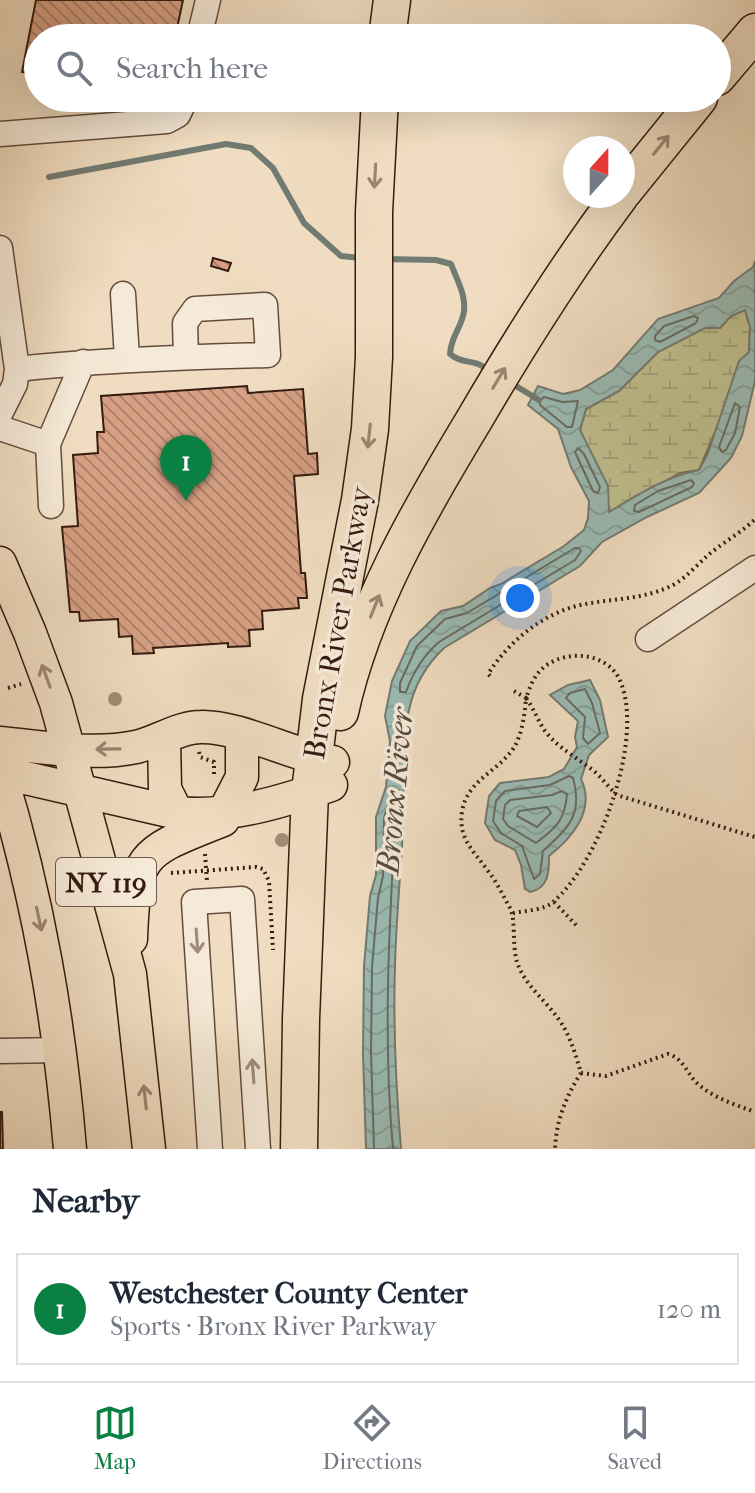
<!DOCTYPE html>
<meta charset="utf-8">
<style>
:root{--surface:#fff;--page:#f2f2f3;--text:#1f2937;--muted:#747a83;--line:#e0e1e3;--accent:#0b8043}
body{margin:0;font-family:"IM FELL French Canon",serif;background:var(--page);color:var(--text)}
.compass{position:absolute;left:563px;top:136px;width:72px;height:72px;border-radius:50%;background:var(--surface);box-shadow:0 8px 32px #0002;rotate:21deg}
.you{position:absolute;left:520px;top:598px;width:28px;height:28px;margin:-20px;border:6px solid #fff;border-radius:50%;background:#1a73e8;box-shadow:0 0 0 12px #1a73e833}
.badge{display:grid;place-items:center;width:52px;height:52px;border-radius:50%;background:var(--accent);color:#fff;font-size:26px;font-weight:700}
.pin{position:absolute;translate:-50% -66px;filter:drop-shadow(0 2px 4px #0008)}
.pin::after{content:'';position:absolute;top:42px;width:28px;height:24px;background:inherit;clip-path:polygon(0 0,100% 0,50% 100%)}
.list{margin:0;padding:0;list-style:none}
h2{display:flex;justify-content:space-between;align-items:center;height:104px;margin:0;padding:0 32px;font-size:34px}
h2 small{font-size:26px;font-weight:400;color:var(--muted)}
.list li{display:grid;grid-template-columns:52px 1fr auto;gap:24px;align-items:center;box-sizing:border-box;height:112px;margin:0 16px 16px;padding:0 16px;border:2px solid var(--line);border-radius:0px}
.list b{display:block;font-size:30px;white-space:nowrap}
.list p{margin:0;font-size:26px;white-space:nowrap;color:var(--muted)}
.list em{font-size:26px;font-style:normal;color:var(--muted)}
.icon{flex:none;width:44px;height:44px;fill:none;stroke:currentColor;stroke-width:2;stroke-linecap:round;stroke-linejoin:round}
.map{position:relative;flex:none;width:755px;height:1149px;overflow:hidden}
.search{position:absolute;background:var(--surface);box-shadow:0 8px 32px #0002;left:24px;right:24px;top:24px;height:88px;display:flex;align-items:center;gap:20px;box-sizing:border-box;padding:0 28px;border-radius:44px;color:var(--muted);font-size:30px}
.sheet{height:232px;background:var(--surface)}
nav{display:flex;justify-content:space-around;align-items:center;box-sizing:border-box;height:112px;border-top:2px solid var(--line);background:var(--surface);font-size:22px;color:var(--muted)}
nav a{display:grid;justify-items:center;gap:4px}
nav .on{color:var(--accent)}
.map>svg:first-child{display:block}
.wetland{fill:url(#wetland-marsh);stroke:#7b6d4f;stroke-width:2}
.water{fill:url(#water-waves);stroke:#727b72;stroke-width:2;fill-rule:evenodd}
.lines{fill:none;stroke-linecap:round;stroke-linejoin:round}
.shore{stroke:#686b62;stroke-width:2}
.stream{stroke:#727b72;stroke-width:6}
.building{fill:url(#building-back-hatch);stroke:#361b10;stroke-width:2}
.minor-casing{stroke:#644c3c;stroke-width:27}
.major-casing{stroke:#361b10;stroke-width:35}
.highway-casing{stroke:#361b10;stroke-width:39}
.path{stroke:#361b10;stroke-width:4;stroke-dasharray:2 4;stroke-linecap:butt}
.minor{stroke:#f5e9d7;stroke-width:24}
.major{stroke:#f0ddc1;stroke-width:32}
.highway{stroke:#f0ddc1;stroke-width:36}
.tree{fill:#a08d75}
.oneway{stroke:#9c8671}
.oneway2{stroke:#9f8c7d}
.labels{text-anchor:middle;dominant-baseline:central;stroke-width:7;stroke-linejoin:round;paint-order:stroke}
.shield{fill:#f5e9d7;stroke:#6f594c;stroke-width:2}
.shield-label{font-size:28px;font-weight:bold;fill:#361b10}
.street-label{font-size:30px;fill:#361b10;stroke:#f5e9d7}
.water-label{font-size:32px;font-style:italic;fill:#544b41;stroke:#f5e9d7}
</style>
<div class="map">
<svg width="755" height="1149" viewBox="0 0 755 1149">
<defs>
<pattern id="wetland-marsh" width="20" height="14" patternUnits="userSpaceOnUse" patternTransform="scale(2)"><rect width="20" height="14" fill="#c0bf8e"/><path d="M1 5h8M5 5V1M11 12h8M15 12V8" fill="none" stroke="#a6a479"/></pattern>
<pattern id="water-waves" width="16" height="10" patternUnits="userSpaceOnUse" patternTransform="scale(2)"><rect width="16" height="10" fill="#9abbb4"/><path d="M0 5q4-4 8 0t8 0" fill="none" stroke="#85a09a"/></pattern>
<pattern id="building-back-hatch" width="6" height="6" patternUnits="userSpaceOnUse" patternTransform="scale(2)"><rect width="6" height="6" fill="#d7a084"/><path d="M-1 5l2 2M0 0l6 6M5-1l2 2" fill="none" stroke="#af826b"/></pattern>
</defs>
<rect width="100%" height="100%" fill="#f0ddc1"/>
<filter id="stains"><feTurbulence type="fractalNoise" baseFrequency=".0025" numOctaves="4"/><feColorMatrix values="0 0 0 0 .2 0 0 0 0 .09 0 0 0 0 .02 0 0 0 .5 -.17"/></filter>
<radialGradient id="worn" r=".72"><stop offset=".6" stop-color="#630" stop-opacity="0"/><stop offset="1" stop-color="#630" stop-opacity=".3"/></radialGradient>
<path class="wetland" d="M745 310 750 327 749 352 699 470 680 473 609 513 580 430 586 409 619 391 658 352 705 327 720 328 731 316Z"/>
<path class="water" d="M755 261V381L742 436 731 458 699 493 647 517 602 542 580 566 444 648C426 665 414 686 409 710 400 749 405 787 403 826 401 873 396 919 395 966 393 1027 396 1088 401 1149H366L363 1053 364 966 370 896 376 875V817L386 787 390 741 385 716 392 681 410 641 441 611 463 606 490 588 501 584 564 546 584 530 588 518 589 501 571 467 558 429 528 405 538 386 563 394 580 390 613 370 658 319 719 298 734 281 753 267ZM745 310 750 327 749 352 739 361 708 453 699 470C665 477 639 494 609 512L608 486 580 430 586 409 619 391 658 352 705 328H720L731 316Z
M590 680 600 700 608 737 589 755 581 779C596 810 572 838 549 856 549 872 549 888 530 892L525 889 521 865 515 850 495 840 485 823 489 796 500 783 549 777 564 769 577 747 575 737 578 721 550 695 568 685Z"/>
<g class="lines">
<path class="shore" d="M694 316 698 318 696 323 660 342 655 340V336L664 326Z
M544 397 562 402 578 401 572 427H567L540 405V401Z
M735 403 740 407 735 433 726 450 722 452 719 447Z
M578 448 584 454 600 487 598 493 593 491 575 452Z
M691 480 694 483 692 487 639 512 634 511 635 505 658 491Z
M575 548H579L581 551 575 560 439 642C423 656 413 672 406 692H400V683L417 646 445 619 467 613Z
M585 689 592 703 600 733 588 744 583 738 585 717 566 698 570 693Z
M569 776 573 778C583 815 569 827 543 851L540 874 534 879 522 846 501 833 493 821 496 801 505 791 550 785Z
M562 791 567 794C565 820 556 828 536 843L508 826 503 819 505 805 510 800 552 795Z
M547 807 551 813 537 827 517 816 519 811Z
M374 1149 371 1053 372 967 378 898 383 876 384 819 387 807 391 805 395 808V822C389 931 383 1040 393 1149"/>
<path class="stream" d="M49 177 226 144 251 148 273 168 304 223 341 256 361 258
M385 259 436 260 451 264C457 280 468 298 463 316 459 331 451 337 450 354 464 366 475 357 490 372
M511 383 539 400"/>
</g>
<path class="building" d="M36 0H183L175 38H38V75L22 72Z
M213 258 231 263 228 271 211 266Z
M247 386 248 393 303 389 308 454 317 453 318 474 294 476 301 573H305L307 598H298L299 608 262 611 263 629 249 630 250 646 228 647V643L153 648 154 653 133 654 132 636 119 637 118 619 80 621 79 612H70L62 527 78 526 73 455 98 453 97 432H104L101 396Z
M0 1112H2L3 1149H0Z"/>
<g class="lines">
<defs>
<path id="minor" d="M199 38 208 0
M0 134 167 121 178 115 186 98
M0 248 17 369 15 384 0 414
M123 294 127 358
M17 369C101 360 184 357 268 355L265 305 195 309 185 323 186 357
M0 428 48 444
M51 506 48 444 83 362
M648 639 755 568
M0 1051 61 1050
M210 1149 194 902 242 899 258 1149"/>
<path id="major" d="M0 563 30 633 56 703 130 974 149 1149
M164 738 165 789 177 813
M0 743C44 747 92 756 136 747 158 742 179 727 201 727 239 726 292 755 333 762
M0 772C38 899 59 1017 70 1149
M0 772 177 813C230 818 281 802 331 785
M224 812 242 777V736
M131 939C134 850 144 852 223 820"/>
<path id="highway" d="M387 38 392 0
M717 77 755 32
M623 192 699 98
M340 712C363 607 419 511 474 420 519 343 566 268 620 196
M299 1149 301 1019 310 792 321 699 360 500 370 429 374 357V212L380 98"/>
</defs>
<use href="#minor" class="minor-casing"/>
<use href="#major" class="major-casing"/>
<use href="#highway" class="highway-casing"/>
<path class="path" d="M490 676 488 674C510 640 544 612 585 604 613 599 642 599 669 587 683 581 695 567 707 556 722 543 741 533 755 519
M8 688 21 684
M514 691 526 698C525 713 522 733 515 746 499 772 467 779 462 812 458 839 474 851 488 871 497 882 503 896 510 908 516 920 512 946 517 962 524 984 544 999 557 1017 570 1034 575 1053 581 1073 566 1096 556 1121 555 1149
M199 752 200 757 214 762V776
M205 854 207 881
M171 873 256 867 263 869 269 881 273 950
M554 902 577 926
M513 913C524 911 545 910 553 902 599 863 644 741 621 683 610 653 568 648 544 667 534 675 530 687 526 698 534 709 538 721 545 731 559 749 578 758 595 772 603 779 609 788 617 795L755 837
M581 1073 606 1076 668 1054C684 1058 687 1075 699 1085 714 1098 734 1104 752 1111"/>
<use href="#minor" class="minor"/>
<use href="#major" class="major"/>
<use href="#highway" class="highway"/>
</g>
<g class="tree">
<circle cx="115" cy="699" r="7"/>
<circle cx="282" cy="840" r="7"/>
</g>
<defs><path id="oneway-shaft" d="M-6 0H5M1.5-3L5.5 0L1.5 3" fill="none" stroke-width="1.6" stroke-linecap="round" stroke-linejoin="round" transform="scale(2)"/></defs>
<g class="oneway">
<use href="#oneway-shaft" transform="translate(661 145) rotate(-51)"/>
<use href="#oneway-shaft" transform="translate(375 176) rotate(93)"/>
<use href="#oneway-shaft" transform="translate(499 378) rotate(-59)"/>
<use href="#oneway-shaft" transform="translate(369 436) rotate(96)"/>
<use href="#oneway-shaft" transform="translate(375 606) rotate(-68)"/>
<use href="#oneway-shaft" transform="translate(46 676) rotate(-110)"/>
<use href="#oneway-shaft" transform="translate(108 749) rotate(179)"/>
<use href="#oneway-shaft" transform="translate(39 919) rotate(78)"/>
<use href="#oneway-shaft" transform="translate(145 1097) rotate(-96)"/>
</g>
<g class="oneway2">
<use href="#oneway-shaft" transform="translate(197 941) rotate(86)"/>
<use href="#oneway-shaft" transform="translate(253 1071) rotate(-94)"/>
</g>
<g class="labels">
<rect class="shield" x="56" y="858" width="100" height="48" rx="6"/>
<g class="shield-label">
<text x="106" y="882">NY 119</text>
</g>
<g class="street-label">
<text transform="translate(338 623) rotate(-80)">Bronx River Parkway</text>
</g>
<g class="water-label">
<text transform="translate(395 791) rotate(-85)">Bronx River</text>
</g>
</g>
<rect width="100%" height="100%" filter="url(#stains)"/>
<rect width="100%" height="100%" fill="url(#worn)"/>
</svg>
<svg class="compass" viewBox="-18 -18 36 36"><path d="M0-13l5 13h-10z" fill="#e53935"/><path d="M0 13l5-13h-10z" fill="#747a83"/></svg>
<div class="you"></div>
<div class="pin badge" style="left:186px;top:501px">1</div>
<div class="search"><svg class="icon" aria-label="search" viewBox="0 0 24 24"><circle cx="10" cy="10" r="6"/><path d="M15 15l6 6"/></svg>Search here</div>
</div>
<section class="sheet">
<h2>Nearby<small></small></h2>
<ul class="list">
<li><span class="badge">1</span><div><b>Westchester County Center</b><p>Sports · Bronx River Parkway</p></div><em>120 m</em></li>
</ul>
</section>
<nav>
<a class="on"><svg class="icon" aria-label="map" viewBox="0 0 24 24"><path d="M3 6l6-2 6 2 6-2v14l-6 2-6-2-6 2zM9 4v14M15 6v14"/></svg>Map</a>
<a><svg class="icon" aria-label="directions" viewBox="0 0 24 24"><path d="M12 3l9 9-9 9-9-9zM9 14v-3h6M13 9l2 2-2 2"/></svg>Directions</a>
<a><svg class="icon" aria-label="saved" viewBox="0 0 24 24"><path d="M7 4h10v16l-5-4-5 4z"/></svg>Saved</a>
</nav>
